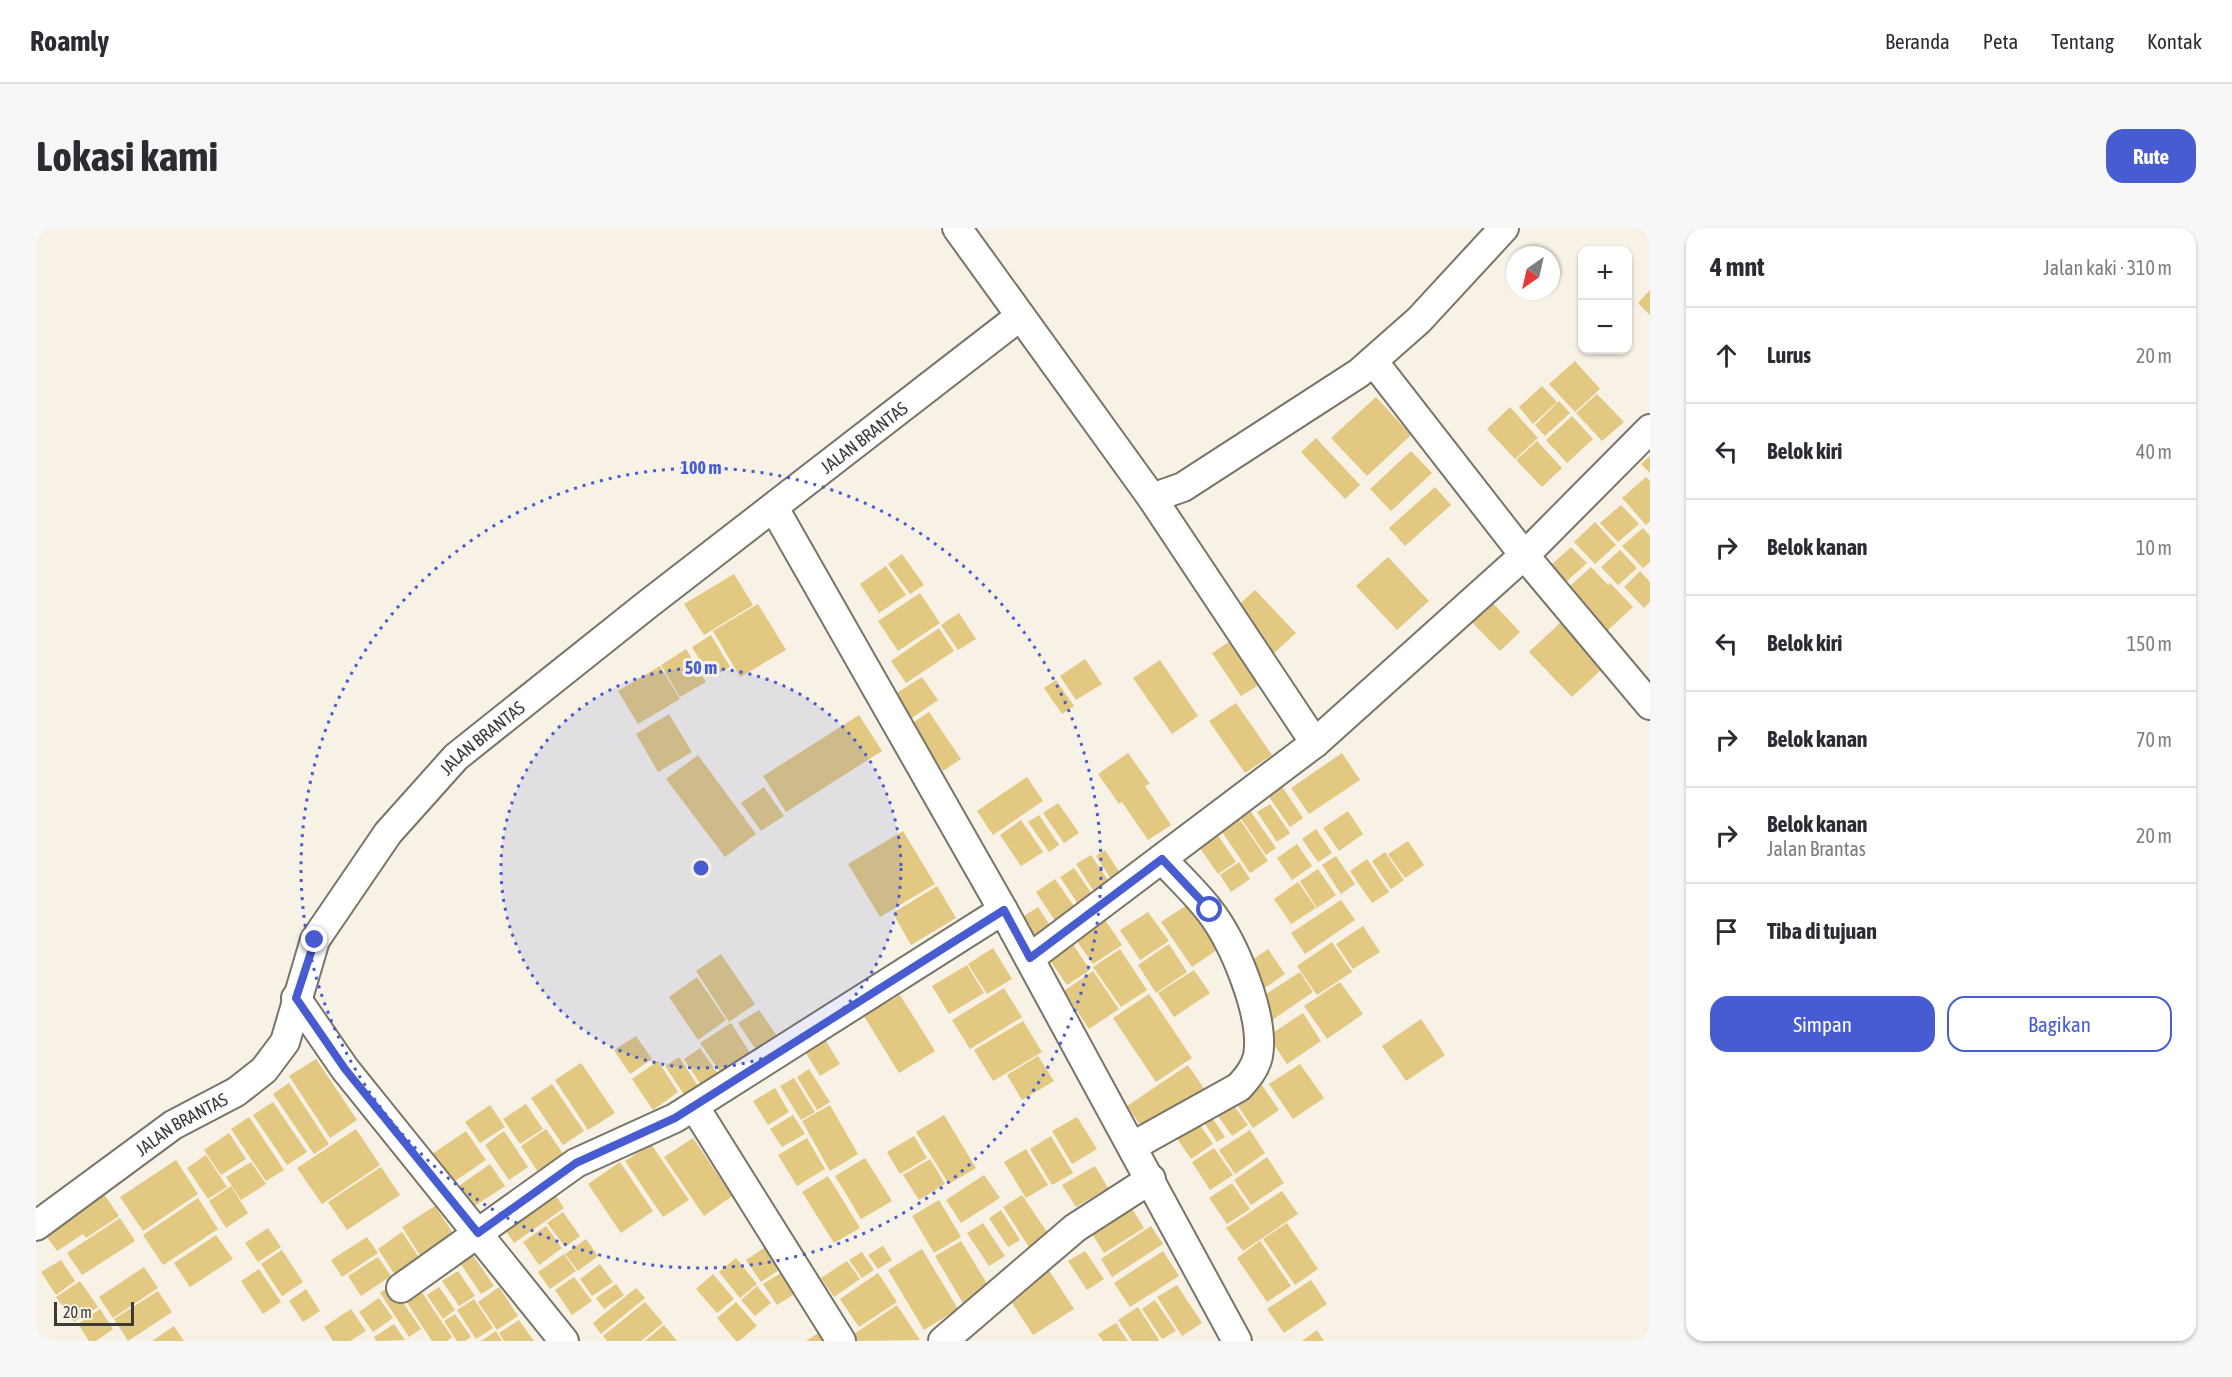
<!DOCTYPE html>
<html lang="id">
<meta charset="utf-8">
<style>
:root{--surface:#fff;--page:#f7f7f7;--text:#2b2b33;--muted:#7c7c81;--line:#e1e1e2;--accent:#465cd0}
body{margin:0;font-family:"Asap Condensed",sans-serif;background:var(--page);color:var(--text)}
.controls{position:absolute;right:18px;top:18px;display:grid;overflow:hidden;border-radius:12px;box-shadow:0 2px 4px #0004}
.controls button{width:54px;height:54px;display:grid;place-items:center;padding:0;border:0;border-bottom:2px solid var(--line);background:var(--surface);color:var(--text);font:30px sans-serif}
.compass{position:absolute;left:1470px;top:18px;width:54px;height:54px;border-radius:50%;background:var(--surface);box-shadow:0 2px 4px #0004;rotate:214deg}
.scale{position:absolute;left:18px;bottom:15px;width:80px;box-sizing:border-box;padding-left:6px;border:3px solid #3d3b36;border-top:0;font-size:16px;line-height:21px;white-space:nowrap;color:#3d3b36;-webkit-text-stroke:4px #f7f2e5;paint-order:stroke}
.stop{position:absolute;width:18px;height:18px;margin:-14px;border:4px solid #465cd0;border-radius:50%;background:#fff}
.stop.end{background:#465cd0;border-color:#fff;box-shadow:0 2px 6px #0008}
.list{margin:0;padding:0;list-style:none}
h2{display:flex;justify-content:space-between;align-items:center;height:78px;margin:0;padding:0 24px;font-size:26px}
h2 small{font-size:20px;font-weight:400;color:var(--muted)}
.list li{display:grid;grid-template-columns:39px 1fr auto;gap:18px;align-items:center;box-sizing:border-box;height:96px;padding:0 24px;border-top:2px solid var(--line)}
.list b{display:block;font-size:22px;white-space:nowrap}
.list p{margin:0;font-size:20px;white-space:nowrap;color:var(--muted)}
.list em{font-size:20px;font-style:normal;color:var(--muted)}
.actions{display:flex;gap:12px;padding:18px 24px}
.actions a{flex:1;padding:14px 0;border:2px solid var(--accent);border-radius:18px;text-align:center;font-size:21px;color:var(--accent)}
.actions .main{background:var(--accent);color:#fff}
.icon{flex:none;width:33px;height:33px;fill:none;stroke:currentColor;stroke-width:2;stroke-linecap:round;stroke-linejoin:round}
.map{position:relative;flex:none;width:1614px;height:1113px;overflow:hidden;border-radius:18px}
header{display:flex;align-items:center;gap:36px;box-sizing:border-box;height:84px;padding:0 30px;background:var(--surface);border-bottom:2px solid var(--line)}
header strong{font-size:28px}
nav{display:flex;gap:33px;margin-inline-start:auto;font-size:21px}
.intro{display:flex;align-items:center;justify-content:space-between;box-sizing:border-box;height:144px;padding:0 36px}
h1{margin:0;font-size:42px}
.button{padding:15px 27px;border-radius:18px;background:var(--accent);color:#fff;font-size:21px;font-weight:700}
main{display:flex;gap:36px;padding:0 36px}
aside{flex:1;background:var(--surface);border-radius:18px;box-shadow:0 2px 4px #0004}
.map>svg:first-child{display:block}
.building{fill:#e2c880}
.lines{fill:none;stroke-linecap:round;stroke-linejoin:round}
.street-casing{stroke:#787468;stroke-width:32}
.street{stroke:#fff;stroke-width:28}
.route{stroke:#465cd0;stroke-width:8}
.ring{fill:none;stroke:#465cd0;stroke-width:3;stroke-dasharray:3 6}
.labels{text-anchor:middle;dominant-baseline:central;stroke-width:6;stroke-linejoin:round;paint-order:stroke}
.street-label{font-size:18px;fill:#3d3b36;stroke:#f7f2e5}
.centre{fill:#465cd0;stroke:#f7f2e5;stroke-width:3}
.ring-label{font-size:18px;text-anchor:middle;font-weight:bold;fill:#465cd0;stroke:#f7f2e5;stroke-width:6;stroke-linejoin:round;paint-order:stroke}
</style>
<header>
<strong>Roamly</strong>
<nav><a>Beranda</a><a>Peta</a><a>Tentang</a><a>Kontak</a></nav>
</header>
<div class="intro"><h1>Lokasi kami</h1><a class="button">Rute</a></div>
<main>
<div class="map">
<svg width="1614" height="1113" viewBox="0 0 1614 1113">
<rect width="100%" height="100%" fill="#f7f2e5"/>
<path class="building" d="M1614 62V87L1602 75Z
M1539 133 1564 161 1539 184 1513 156Z
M1506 158 1521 174 1497 196 1483 179Z
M1561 166 1588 194 1566 213 1540 185Z
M1340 169 1375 207 1331 248 1295 210Z
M1523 173 1534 185 1509 208 1499 197Z
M1474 179 1502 210 1479 231 1451 201Z
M1536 188 1557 211 1531 235 1510 212Z
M1280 210 1324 257 1309 271 1265 224Z
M1501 213 1526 240 1506 259 1480 232Z
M1375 223 1396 245 1355 283 1334 261Z
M1614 228V245L1605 236Z
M1610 249 1614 253V293L1610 297 1586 270Z
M1399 259 1415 277 1369 318 1353 300Z
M1585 277 1603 296 1582 314 1564 295Z
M1559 294 1580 317 1559 336 1538 314Z
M1607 300 1614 308V334L1607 340 1586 318Z
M1535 319 1551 335 1530 354 1515 337Z
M1584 322 1601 340 1582 357 1565 339Z
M866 326 888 357 874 366 852 336Z
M1352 329 1393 373 1361 402 1320 358Z
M850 338 870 367 843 385 824 356Z
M1555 339 1572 357 1574 355 1597 379 1571 403 1548 379 1551 377 1534 358Z
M1604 343 1614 354V374L1608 380 1588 359Z
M698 346 717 377 668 407 648 376Z
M1219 362 1260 405 1236 427 1196 383Z
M884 365 904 395 862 423 842 393Z
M1452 370 1484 404 1464 423 1431 389Z
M722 376 750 422 704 449 677 403Z
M923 385 940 411 922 422 905 397Z
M1525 394 1567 440 1536 469 1493 424Z
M903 400 918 423 870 455 855 433Z
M675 407 694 439 675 450 656 419Z
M1199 410 1229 453 1205 468 1176 425Z
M650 421 670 454 644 469 625 437Z
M1049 431 1066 456 1040 472 1024 448Z
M1124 432 1162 488 1136 506 1097 450Z
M624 438 644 471 602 496 582 463Z
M886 449 902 472 876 490 859 466Z
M1020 452 1038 478 1026 486 1008 460Z
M1200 475 1236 527 1209 545 1173 493Z
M893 484 925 531 907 543 875 496Z
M633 486 656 524 622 544 600 506Z
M823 487 846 523 750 584 727 548Z
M1092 525 1114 556 1109 558 1135 597 1112 612 1086 574 1083 576 1062 546Z
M1306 525 1324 552 1273 586 1255 560Z
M662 527 720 606 689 629 630 551Z
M991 549 1007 573 957 607 941 583Z
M1245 557 1267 590 1254 599 1231 566Z
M728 559 748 588 725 603 705 575Z
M1022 575 1043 605 1028 615 1007 585Z
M1234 576 1254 605 1241 614 1221 584Z
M1213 581 1240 620 1230 627 1203 588Z
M1312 583 1327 606 1303 623 1287 600Z
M1003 587 1023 617 1013 624 992 594Z
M1202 589 1232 633 1214 645 1184 601Z
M985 592 1007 624 985 638 964 607Z
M1177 600 1200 634 1182 646 1159 613Z
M1280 601 1296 625 1282 634 1266 611Z
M867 603 899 656 844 689 812 636Z
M1372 613 1388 637 1369 650 1352 626Z
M1261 616 1276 638 1256 652 1241 630Z
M1069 622 1088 651 1079 657 1060 628Z
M1349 624 1368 652 1355 661 1336 633Z
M1055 627 1074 655 1059 665 1040 636Z
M1300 628 1319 656 1305 666 1286 637Z
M1331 631 1353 664 1336 675 1314 643Z
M1203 634 1214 651 1195 664 1184 647Z
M1038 640 1056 666 1042 676 1024 649Z
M1282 641 1300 667 1281 680 1264 653Z
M1019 651 1040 681 1020 694 1000 664Z
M1262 654 1280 680 1255 696 1238 671Z
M901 658 920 690 875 717 857 685Z
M1305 672 1319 692 1269 726 1255 705Z
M1157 673 1188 717 1156 739 1125 694Z
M1002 679 1019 705 1003 716 985 690Z
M1112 684 1133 713 1104 732 1084 702Z
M1069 692 1086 717 1057 736 1040 712Z
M1327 698 1344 724 1317 741 1300 716Z
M1296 714 1316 744 1281 767 1261 738Z
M1036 715 1054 742 1031 757 1013 731Z
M1133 716 1151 744 1120 765 1102 737Z
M957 720 976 751 951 766 932 736Z
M1084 721 1111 762 1085 779 1057 739Z
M1232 721 1249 746 1226 762 1209 737Z
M685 726 719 776 693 794 660 743Z
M931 737 948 765 913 786 896 758Z
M1158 742 1174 765 1138 789 1122 765Z
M1057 743 1083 781 1053 801 1028 763Z
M1264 744 1277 764 1232 795 1218 774Z
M661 749 690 792 662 812 633 769Z
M1304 754 1327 786 1291 811 1268 778Z
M968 760 986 789 934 821 916 792Z
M1113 766 1156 830 1120 854 1077 790Z
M864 767 899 823 863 845 828 788Z
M723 782 741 808 720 822 702 795Z
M1267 785 1285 813 1251 836 1232 808Z
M1385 791 1409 827 1370 853 1346 818Z
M987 793 1006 824 957 853 938 822Z
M695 795 718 831 689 851 664 815Z
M785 805 804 836 784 848 765 817Z
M600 808 616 831 594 846 578 822Z
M664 820 684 849 667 860 648 831Z
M1002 828 1018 853 986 872 971 847Z
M643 829 662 858 649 868 629 838Z
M280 831 321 892 294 910 253 848Z
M622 833 642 864 617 882 596 851Z
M545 835 579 885 552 902 519 852Z
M1264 836 1288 870 1257 891 1233 856Z
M1152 837 1171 865 1110 905 1091 878Z
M773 841 794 874 781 882 761 849Z
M758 850 779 884 765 892 744 858Z
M253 855 293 916 278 926 237 866Z
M516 856 548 903 527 917 495 870Z
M1226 857 1243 882 1217 900 1200 875Z
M739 860 753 884 732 897 717 873Z
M237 874 271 924 251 937 217 887Z
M1196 875 1212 897 1196 908 1180 885Z
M490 876 507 901 484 916 467 891Z
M454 877 469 899 444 915 429 894Z
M794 877 822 926 794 943 766 893Z
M757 887 769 906 746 919 734 901Z
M908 887 940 940 913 956 880 904Z
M1175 888 1189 909 1181 914 1167 893Z
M213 889 248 942 230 953 195 901Z
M1041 889 1061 921 1036 936 1016 903Z
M1162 894 1177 916 1155 931 1140 909Z
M320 901 344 937 286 976 261 940Z
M510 901 528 927 502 944 485 918Z
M1214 902 1229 925 1199 946 1183 922Z
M430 903 450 932 416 955 396 926Z
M468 903 492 939 473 952 449 917Z
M193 905 210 931 185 947 168 922Z
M878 908 891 930 864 946 851 924Z
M1015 908 1037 945 1016 957 994 921Z
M657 910 696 968 668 988 628 929Z
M771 910 789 941 761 958 742 927Z
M615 916 653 972 627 989 589 933Z
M1178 920 1197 947 1174 962 1156 934Z
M990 921 1012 957 990 970 968 934Z
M170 927 191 959 172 971 151 940Z
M1231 929 1248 955 1215 977 1198 952Z
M829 930 856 973 825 991 799 948Z
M894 931 909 956 883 972 867 947Z
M140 932 162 966 107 1003 84 969Z
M215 934 230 956 205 972 190 949Z
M584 934 617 983 585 1005 552 956Z
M454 936 469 958 434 981 420 960Z
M1059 938 1072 960 1040 979 1026 957Z
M345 939 364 967 311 1002 292 974Z
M948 947 964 970 925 995 910 972Z
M792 948 824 1000 798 1015 766 964Z
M1196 955 1214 981 1191 996 1173 970Z
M195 958 212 985 190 1000 173 973Z
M63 959 83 988 50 1010 47 1006 21 1023 4 999Z
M516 962 528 980 478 1015 466 997Z
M1246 963 1262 986 1207 1023 1190 1000Z
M986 967 1013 1007 993 1019 967 979Z
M162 970 182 1001 127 1037 107 1007Z
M903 972 925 1009 898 1025 876 988Z
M1093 976 1108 1000 1068 1025 1053 1001Z
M399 978 420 1010 387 1032 366 999Z
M965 982 984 1012 972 1019 953 990Z
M527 984 544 1008 529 1019 511 995Z
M84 990 99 1013 46 1047 31 1025Z
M947 995 969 1028 953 1038 931 1005Z
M1251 995 1282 1041 1259 1057 1227 1011Z
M510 998 526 1020 503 1037 487 1014Z
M1115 998 1127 1016 1076 1049 1065 1031Z
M232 1000 245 1019 222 1034 209 1015Z
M366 1004 388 1037 363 1053 342 1021Z
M180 1007 197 1031 154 1059 138 1035Z
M331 1009 342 1025 306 1049 295 1032Z
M550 1011 562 1028 542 1043 529 1026Z
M925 1013 953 1059 927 1075 899 1028Z
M1224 1013 1255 1058 1231 1074 1201 1030Z
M734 1016 749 1038 725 1054 710 1032Z
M847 1018 856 1032 842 1041 832 1027Z
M886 1021 922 1081 888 1102 852 1042Z
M246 1022 267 1054 246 1068 225 1036Z
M434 1023 458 1058 445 1066 422 1032Z
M1049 1023 1068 1051 1051 1062 1032 1033Z
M1127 1023 1143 1048 1094 1079 1078 1055Z
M826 1024 838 1042 826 1050 813 1032Z
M528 1026 540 1043 514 1061 502 1044Z
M342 1029 355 1048 325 1068 312 1048Z
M700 1030 721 1056 704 1070 683 1044Z
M25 1032 39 1053 20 1067 5 1044Z
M811 1033 824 1051 798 1069 785 1050Z
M564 1036 577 1054 556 1068 544 1051Z
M108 1039 122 1060 77 1090 63 1069Z
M223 1041 245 1074 227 1086 205 1053Z
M1012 1041 1038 1081 997 1107 971 1067Z
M422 1043 439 1068 423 1078 406 1053Z
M748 1043 762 1064 741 1077 727 1056Z
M842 1045 861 1074 823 1099 804 1071Z
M677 1046 698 1071 681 1085 660 1061Z
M538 1049 556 1073 536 1087 519 1062Z
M1275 1052 1291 1076 1248 1105 1231 1081Z
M44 1053 62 1079 38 1094 20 1069Z
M580 1056 588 1067 568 1081 560 1070Z
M355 1057 385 1101 373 1109 344 1065Z
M381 1057 416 1109 411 1113H396L366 1067Z
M1141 1057 1166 1095 1146 1108 1121 1069Z
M721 1058 735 1075 719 1088 705 1072Z
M403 1059 419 1082 407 1091 391 1067Z
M463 1059 482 1088 461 1102 442 1074Z
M600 1060 609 1070 565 1106 557 1095Z
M270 1061 284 1083 267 1094 253 1073Z
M122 1063 136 1084 92 1113 78 1091Z
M343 1070 357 1090 337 1104 323 1084Z
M438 1071 457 1100 440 1111 421 1082Z
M1119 1072 1140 1103 1126 1111 1106 1081Z
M609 1074 627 1095 605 1113H571L567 1108Z
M700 1074 721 1098 703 1113H700L681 1090Z
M861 1077 884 1112 819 1113 815 1108Z
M1102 1079 1123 1112 1122 1113H1096L1082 1092Z
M64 1081 77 1101 60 1113H53L42 1096Z
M315 1081 330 1103 314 1113H297L288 1099Z
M419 1086 435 1109 429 1113H421L408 1093Z
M483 1092 498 1113H468L463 1105Z
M1080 1095 1092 1113H1067L1062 1106Z
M358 1096 369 1112 340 1113 338 1109Z
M628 1097 641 1113H609Z
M138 1098 148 1113H116Z
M1281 1102 1288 1113H1266Z
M460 1103 466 1113H445Z
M784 1104 790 1113H770Z"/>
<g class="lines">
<defs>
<g id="street">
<path d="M921 0 1116 270 1279 515 1495 321 1614 201"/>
<path d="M1337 133 1488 327 1614 477"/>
<path d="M1116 270 1147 259 1323 145 1383 92 1468 0"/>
<path d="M738 280 967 682 1201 1113"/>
<path d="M994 730 1279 515"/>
<path d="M260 770 309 841 528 1113"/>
<path d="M658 878 805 1113"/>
<path d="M1097 918 1203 859C1211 850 1219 841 1222 828 1229 788 1198 714 1173 682 1159 664 1142 648 1126 631"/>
<path id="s1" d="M0 998 137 897 200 864 228 842 249 814 279 712 352 605 420 529 612 376 983 89"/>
<path d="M365 1060 540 935 639 890 967 682"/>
<path d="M907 1113 1039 1000 1115 951"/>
</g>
</defs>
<use href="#street" class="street-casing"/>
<use href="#street" class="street"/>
</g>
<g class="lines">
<path class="route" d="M279 712 260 770 309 841 442 1005 540 935 639 890 968 682 994 730 1126 631 1174 682"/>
</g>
<circle cx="665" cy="640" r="200" fill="#465cd0" fill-opacity=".12"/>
<g class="ring">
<circle cx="665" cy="640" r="200"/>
<circle cx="665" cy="640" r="400"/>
</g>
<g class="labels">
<g class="street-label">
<text stroke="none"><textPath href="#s1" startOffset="1168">JALAN BRANTAS</textPath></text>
<text stroke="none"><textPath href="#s1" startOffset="682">JALAN BRANTAS</textPath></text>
<text stroke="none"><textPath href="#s1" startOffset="178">JALAN BRANTAS</textPath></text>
</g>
</g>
<circle cx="665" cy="640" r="9" class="centre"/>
<g class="ring-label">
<text x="665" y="246">100 m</text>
<text x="665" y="446">50 m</text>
</g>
</svg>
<div class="controls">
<button>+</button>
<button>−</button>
</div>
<svg class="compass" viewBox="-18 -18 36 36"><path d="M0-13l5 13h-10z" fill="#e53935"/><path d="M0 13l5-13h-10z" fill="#7c7c81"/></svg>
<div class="scale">20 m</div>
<div class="stop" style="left:1174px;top:682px"></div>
<div class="stop end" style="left:279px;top:712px"></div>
</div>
<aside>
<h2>4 mnt<small>Jalan kaki · 310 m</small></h2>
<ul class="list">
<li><svg class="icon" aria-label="ahead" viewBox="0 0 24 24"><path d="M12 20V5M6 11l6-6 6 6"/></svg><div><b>Lurus</b></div><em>20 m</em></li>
<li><svg class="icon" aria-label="left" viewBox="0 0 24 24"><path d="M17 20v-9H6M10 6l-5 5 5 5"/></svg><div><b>Belok kiri</b></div><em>40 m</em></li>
<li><svg class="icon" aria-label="right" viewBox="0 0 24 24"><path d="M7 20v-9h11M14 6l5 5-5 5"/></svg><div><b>Belok kanan</b></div><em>10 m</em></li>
<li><svg class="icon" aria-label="left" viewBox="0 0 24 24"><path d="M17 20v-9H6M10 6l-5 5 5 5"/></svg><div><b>Belok kiri</b></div><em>150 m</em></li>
<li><svg class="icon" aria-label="right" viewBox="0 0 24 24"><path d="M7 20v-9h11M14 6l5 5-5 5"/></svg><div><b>Belok kanan</b></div><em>70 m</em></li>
<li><svg class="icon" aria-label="right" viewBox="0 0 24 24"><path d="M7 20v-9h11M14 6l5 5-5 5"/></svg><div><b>Belok kanan</b><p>Jalan Brantas</p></div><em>20 m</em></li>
<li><svg class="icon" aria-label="arrive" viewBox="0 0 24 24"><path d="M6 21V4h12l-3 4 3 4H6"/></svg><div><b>Tiba di tujuan</b></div></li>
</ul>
<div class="actions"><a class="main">Simpan</a><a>Bagikan</a></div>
</aside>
</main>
